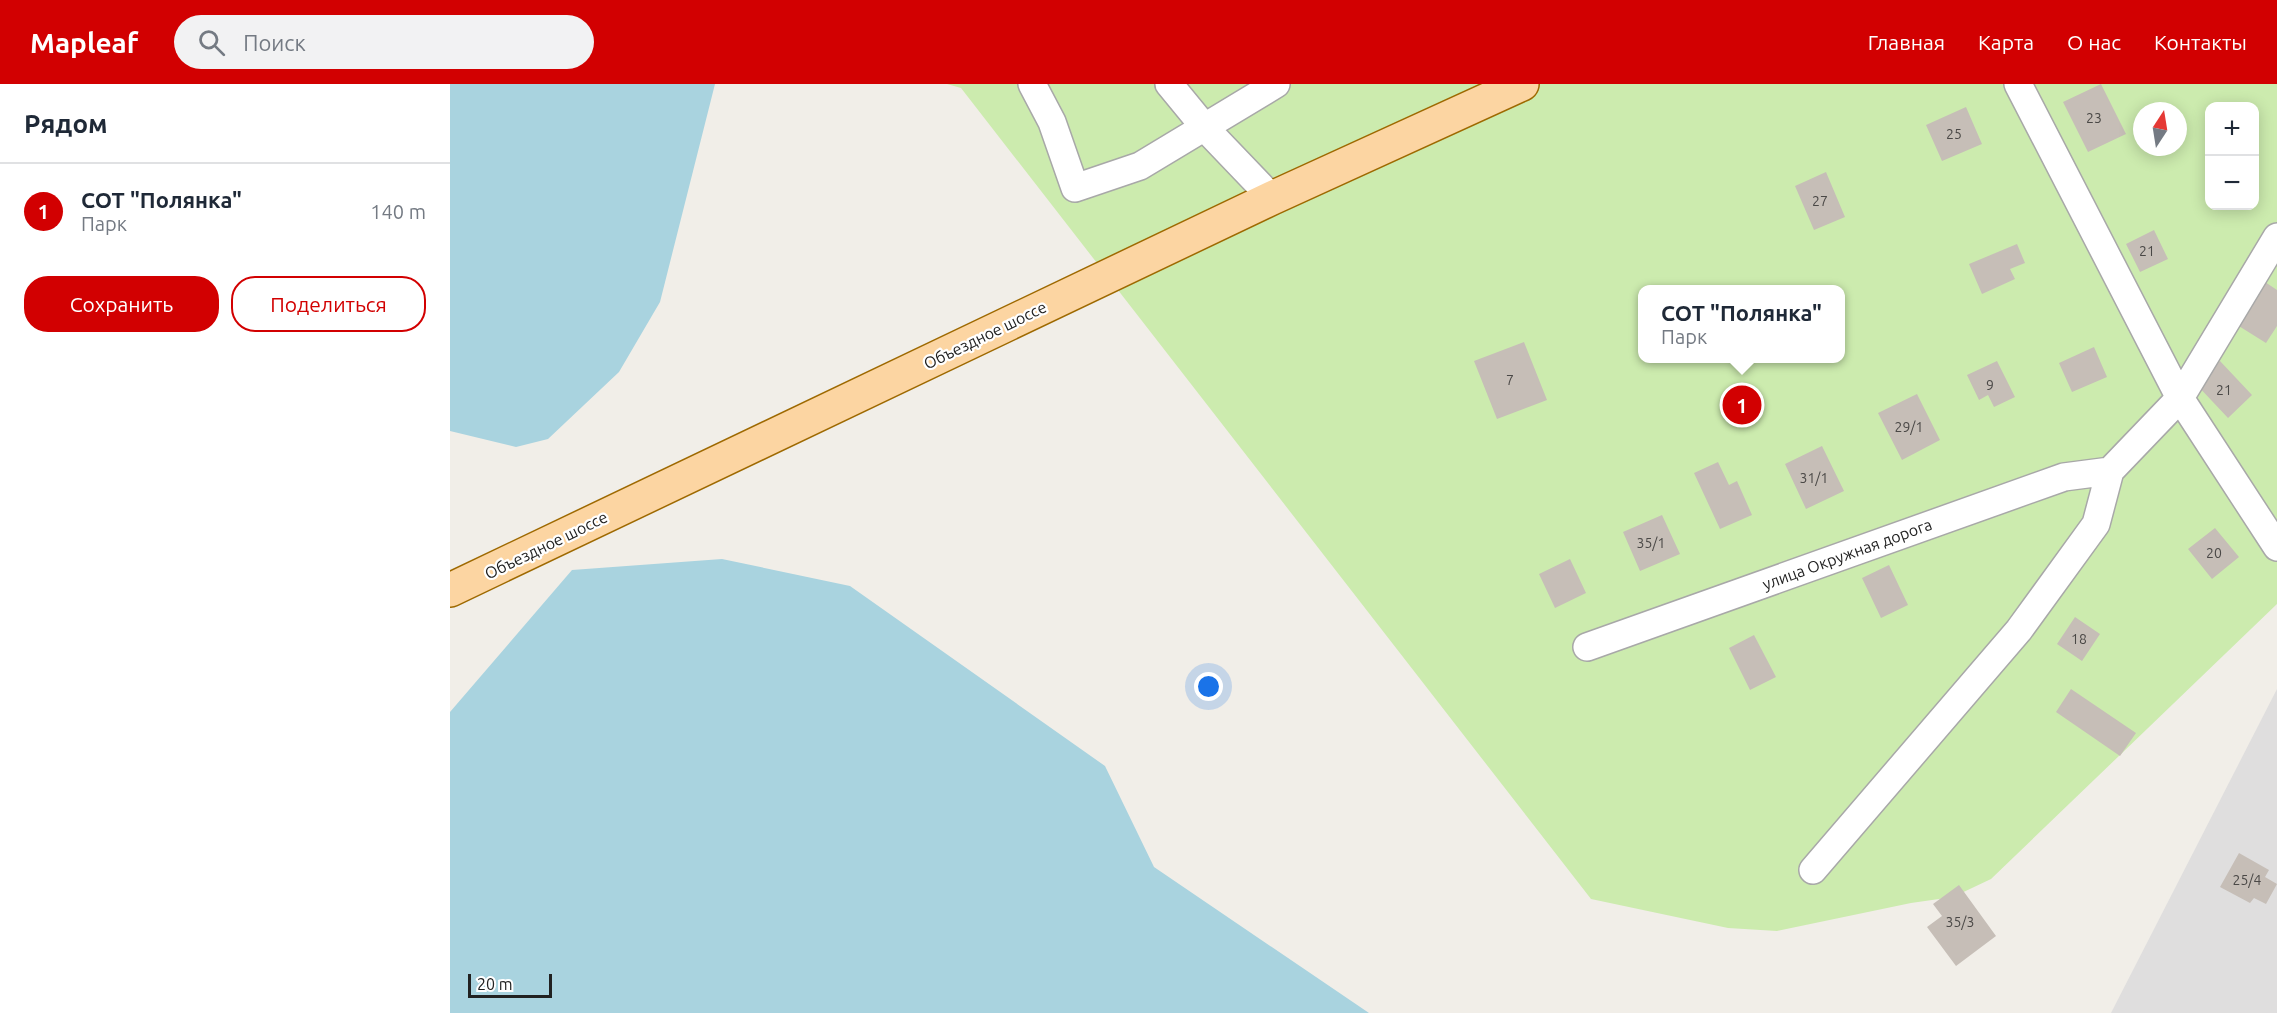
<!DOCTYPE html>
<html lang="ru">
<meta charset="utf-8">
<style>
:root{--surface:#fff;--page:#f2f2f3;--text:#1f2937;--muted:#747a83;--line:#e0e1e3;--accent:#d20001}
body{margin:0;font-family:Ubuntu,sans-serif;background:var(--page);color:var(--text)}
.controls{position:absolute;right:18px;top:18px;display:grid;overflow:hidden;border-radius:12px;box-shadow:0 3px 15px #0003}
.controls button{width:54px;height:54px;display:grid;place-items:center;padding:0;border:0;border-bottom:2px solid var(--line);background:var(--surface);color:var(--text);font:30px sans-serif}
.compass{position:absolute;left:1683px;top:18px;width:54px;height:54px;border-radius:50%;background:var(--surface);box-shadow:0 3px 15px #0003;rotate:12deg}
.scale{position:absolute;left:18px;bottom:15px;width:84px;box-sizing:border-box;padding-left:6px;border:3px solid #212121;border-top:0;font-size:16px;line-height:21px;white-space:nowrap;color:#212121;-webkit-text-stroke:4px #fff;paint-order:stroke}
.you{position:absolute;left:759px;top:603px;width:21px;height:21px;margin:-15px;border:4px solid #fff;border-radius:50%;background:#1a73e8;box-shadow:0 0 0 9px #1a73e833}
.badge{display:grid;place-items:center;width:39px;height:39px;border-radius:50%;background:var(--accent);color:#fff;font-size:20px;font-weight:700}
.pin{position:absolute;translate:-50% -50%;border:3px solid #fff;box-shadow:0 2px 6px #0006}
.popup{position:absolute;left:1188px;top:201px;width:207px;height:78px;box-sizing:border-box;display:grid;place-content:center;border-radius:12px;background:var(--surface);filter:drop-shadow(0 2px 4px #0005);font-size:20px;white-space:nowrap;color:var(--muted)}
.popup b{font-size:22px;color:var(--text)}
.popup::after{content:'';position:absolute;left:50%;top:100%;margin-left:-12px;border:12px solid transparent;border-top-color:var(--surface)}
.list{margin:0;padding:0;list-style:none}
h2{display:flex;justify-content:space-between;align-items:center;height:78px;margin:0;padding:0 24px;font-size:26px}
h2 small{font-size:20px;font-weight:400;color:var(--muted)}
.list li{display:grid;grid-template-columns:39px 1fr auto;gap:18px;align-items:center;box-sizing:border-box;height:96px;padding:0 24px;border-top:2px solid var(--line)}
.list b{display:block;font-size:22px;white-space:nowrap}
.list p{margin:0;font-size:20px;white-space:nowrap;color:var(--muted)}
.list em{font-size:20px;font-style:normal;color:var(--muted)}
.actions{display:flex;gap:12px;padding:18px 24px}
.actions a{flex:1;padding:14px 0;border:2px solid var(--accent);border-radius:24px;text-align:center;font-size:21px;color:var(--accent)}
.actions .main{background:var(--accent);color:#fff}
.icon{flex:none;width:33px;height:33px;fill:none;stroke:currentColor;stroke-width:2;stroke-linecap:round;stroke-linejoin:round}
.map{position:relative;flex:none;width:1827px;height:929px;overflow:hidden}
header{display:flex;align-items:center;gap:36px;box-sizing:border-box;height:84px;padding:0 30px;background:var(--accent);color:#fff}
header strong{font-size:28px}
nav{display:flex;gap:33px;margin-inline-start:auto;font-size:21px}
.search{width:420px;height:54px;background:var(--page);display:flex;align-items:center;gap:15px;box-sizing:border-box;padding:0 21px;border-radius:33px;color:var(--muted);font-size:22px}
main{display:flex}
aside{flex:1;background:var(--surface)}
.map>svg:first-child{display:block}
.residential{fill:#dfdede}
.grass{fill:#ccebae;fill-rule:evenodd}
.water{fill:#a9d3df}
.building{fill:#c6beb7}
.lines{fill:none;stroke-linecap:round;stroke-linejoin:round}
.minor-casing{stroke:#a8a8a8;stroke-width:30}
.major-casing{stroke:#9e6900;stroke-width:36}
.minor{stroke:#fff;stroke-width:27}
.major{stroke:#fcd5a2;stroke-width:33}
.labels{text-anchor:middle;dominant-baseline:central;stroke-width:4.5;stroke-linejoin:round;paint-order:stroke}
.number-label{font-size:14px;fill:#4a4846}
.street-label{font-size:16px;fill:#212121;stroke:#fff}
</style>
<header>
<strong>Mapleaf</strong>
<div class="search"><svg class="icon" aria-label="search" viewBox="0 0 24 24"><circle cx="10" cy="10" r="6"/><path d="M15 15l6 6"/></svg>Поиск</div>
<nav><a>Главная</a><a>Карта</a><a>О нас</a><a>Контакты</a></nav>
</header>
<main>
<aside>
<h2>Рядом<small></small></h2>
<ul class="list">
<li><span class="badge">1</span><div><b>СОТ &quot;Полянка&quot;</b><p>Парк</p></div><em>140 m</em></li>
</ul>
<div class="actions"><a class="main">Сохранить</a><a>Поделиться</a></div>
</aside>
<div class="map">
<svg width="1827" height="929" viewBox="0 0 1827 929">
<rect width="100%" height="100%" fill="#f1eee8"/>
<path class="residential" d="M1827 605V929H1661Z"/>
<path class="grass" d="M497 0H1827V520L1541 795 1503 813 1461 819 1327 847 1278 844 1141 815 511 4ZM1760 22H1804V122H1760ZM1692 27H1728V63H1692ZM1193 206H1391V274H1193Z"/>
<path class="water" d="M0 0H265L210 218 169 288 98 355 66 363 0 347Z
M272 475 400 502 655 682 704 783 919 929H0V628L122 486Z"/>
<path class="building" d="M1651 0 1676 50 1638 68 1613 18Z
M1516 23 1532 60 1492 77 1476 41Z
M1376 88 1395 133 1364 146 1345 102Z
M1704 146 1718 175 1690 188 1676 160Z
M1567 160 1575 179 1560 185 1565 195 1532 210 1519 180Z
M1812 196 1827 206V242L1816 259 1784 239Z
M1074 258 1097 316 1047 335 1024 277Z
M1644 263 1657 293 1622 308 1609 279Z
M1547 277 1565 313 1544 323 1538 311 1529 316 1517 291Z
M1770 277 1802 311 1778 334 1746 300Z
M1467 310 1490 356 1452 376 1428 329Z
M1372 362 1394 407 1356 425 1335 380Z
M1268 378 1279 401 1287 397 1302 431 1270 445 1244 389Z
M1212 431 1230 470 1190 487 1173 448Z
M1765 444 1789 473 1762 495 1738 465Z
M1120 475 1136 509 1105 524 1089 490Z
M1439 481 1458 521 1431 534 1412 494Z
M1625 533 1650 550 1632 577 1607 560Z
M1304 551 1326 593 1300 606 1279 564Z
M1621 605 1686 649 1670 672 1606 628Z
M1789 769 1819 786 1815 793 1827 800 1816 820 1804 814 1800 819 1770 803Z
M1509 801 1546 852 1506 882 1477 843 1492 832 1483 820Z"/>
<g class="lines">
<defs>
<path id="minor" d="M582 0 602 38 625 104 690 82 826 0
M719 0 756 45 822 114
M1568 0 1730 314 1827 463
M1137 563 1614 393 1660 387
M1363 786 1569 546 1646 440 1660 387 1730 314 1827 153"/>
<path id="major" d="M0 506 822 114 1072 0"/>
</defs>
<use href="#minor" class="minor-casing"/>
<use href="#major" class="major-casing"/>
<use href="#minor" class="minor"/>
<use href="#major" class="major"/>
</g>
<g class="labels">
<g class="number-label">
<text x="1644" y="34">23</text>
<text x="1504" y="50">25</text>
<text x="1370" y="117">27</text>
<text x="1697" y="167">21</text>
<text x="1060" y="296">7</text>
<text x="1540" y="301">9</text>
<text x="1774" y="306">21</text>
<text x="1459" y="343">29/1</text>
<text x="1364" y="394">31/1</text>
<text x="1201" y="459">35/1</text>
<text x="1764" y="469">20</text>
<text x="1629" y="555">18</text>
<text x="1797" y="796">25/4</text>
<text x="1510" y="838">35/3</text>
</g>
<g class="street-label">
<text transform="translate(535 251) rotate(-26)">Объездное шоссе</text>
<text transform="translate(96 461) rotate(-26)">Объездное шоссе</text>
<text transform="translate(1397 470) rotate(-20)">улица Окружная дорога</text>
</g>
</g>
</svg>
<div class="controls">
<button>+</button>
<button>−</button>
</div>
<svg class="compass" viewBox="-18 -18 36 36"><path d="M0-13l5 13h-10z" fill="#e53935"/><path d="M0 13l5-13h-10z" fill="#747a83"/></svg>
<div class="scale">20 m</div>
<div class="you"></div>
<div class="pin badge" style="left:1292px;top:321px">1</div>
<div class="popup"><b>СОТ &quot;Полянка&quot;</b>Парк</div>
</div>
</main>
